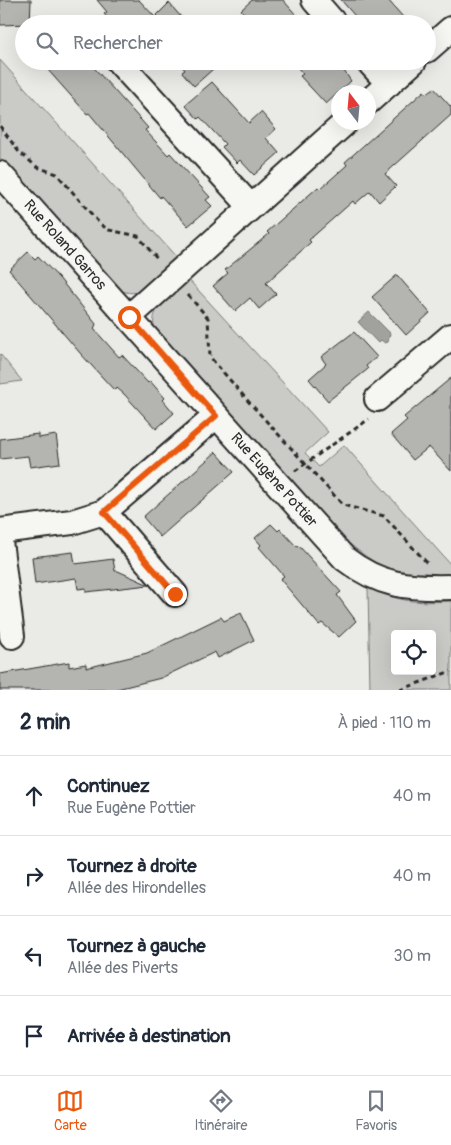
<!DOCTYPE html>
<html lang="fr">
<meta charset="utf-8">
<style>
:root{--surface:#fff;--page:#f2f2f3;--text:#1f2937;--muted:#747a83;--line:#e0e1e3;--accent:#ea580c}
body{margin:0;font-family:Pangolin,sans-serif;background:var(--page);color:var(--text)}
.controls{position:absolute;right:15px;bottom:15px;display:grid;overflow:hidden;border-radius:5px;box-shadow:0 5px 20px #0002}
.controls button{width:45px;height:45px;display:grid;place-items:center;padding:0;border:0;border-bottom:1px solid var(--line);background:var(--surface);color:var(--text);font:25px sans-serif}
.compass{position:absolute;left:331px;top:85px;width:45px;height:45px;border-radius:50%;background:var(--surface);box-shadow:0 5px 20px #0002;rotate:344deg}
.stop{position:absolute;width:15px;height:15px;margin:-11px;border:4px solid #ea580c;border-radius:50%;background:#fff}
.stop.end{background:#ea580c;border-color:#fff;box-shadow:0 1px 5px #0008}
.list{margin:0;padding:0;list-style:none}
h2{display:flex;justify-content:space-between;align-items:center;height:65px;margin:0;padding:0 20px;font-size:21px}
h2 small{font-size:16px;font-weight:400;color:var(--muted)}
.list li{display:grid;grid-template-columns:32px 1fr auto;gap:15px;align-items:center;box-sizing:border-box;height:80px;padding:0 20px;border-top:1px solid var(--line)}
.list b{display:block;font-size:19px;white-space:nowrap}
.list p{margin:0;font-size:16px;white-space:nowrap;color:var(--muted)}
.list em{font-size:16px;font-style:normal;color:var(--muted)}
.icon{flex:none;width:28px;height:28px;fill:none;stroke:currentColor;stroke-width:2;stroke-linecap:round;stroke-linejoin:round}
.map{position:relative;flex:none;width:451px;height:690px;overflow:hidden}
.search{position:absolute;background:var(--surface);box-shadow:0 5px 20px #0002;left:15px;right:15px;top:15px;height:55px;display:flex;align-items:center;gap:12px;box-sizing:border-box;padding:0 18px;border-radius:28px;color:var(--muted);font-size:19px}
.sheet{height:385px;background:var(--surface)}
nav{display:flex;justify-content:space-around;align-items:center;box-sizing:border-box;height:70px;border-top:1px solid var(--line);background:var(--surface);font-size:14px;color:var(--muted)}
nav a{display:grid;justify-items:center;gap:2px}
nav .on{color:var(--accent)}
.map>svg:first-child{display:block}
.green{fill:#cacac7;stroke:#7a7a79;fill-rule:evenodd}
.water{fill:#a1a19e;stroke:#727270}
.building{fill:#b4b4b1;stroke:#2b2b2b}
.lines{fill:none;stroke-linecap:round;stroke-linejoin:round}
.street-casing{stroke:#2b2b2b;stroke-width:28}
.path{stroke:#2b2b2b;stroke-width:3;stroke-dasharray:5 4;stroke-linecap:butt}
.street{stroke:#f6f6f2;stroke-width:24}
.route{stroke:#ea580c;stroke-width:6}
.labels{text-anchor:middle;dominant-baseline:central;stroke-width:4;stroke-linejoin:round;paint-order:stroke}
.street-label{font-size:15px;fill:#2b2b2b;stroke:#f6f6f2}
</style>
<div class="map">
<svg width="451" height="690" viewBox="0 0 451 690">
<rect width="100%" height="100%" fill="#eaeae6"/>
<filter id="ink" filterUnits="userSpaceOnUse"><feTurbulence type="fractalNoise" baseFrequency=".02" numOctaves="2"/><feDisplacementMap in="SourceGraphic" scale="10" xChannelSelector="R" yChannelSelector="G"/><feConvolveMatrix kernelMatrix="1 2 1 2 8 2 1 2 1" color-interpolation-filters="sRGB"/></filter>
<g filter="url(#ink)">
<path class="green" d="M0 60 178 259C155 280 144 304 113 287L0 159Z
M188 279 328 432 305 453 319 467 344 445 451 565V574C429 575 405 576 384 567 338 545 288 479 254 441 220 403 184 367 154 326 150 306 175 291 188 279Z
M0 354 22 381 0 384Z
M368 588C402 602 414 603 451 601V690H370ZM395 634H432V671H395Z"/>
<path class="water" d="M369 312 390 333 388 342 385 343 381 340 378 343 358 322Z"/>
<path class="building" d="M0 0H31L30 24 0 25Z
M97 0H139L155 17 169 3 187 24H113L104 14 107 12Z
M252 0H283L304 24H254L241 10Z
M341 0H388L409 24H362Z
M40 61H88L148 128 145 130 168 155 170 153 210 197 206 200 212 206 188 226 161 196 160 198 89 113 87 114Z
M178 61H222L194 86 182 72 185 70Z
M292 61H337L351 81 326 104 300 76 303 74Z
M212 82 249 123 261 112 276 129 266 138 279 153 254 175 240 160 237 163 222 147 225 144 200 117 198 119 185 105Z
M434 88 451 107V115L385 174 396 186 379 202 370 191 355 204 353 201 309 240 311 242 266 283 276 294 259 309 250 298 235 311 213 286 228 273 225 270 269 234 267 232 318 187 320 189 347 165 345 162 424 91 426 94Z
M28 252 35 259 38 256 59 278 96 324 94 329 119 357 122 355 148 383 150 381 165 398 163 400 174 413 156 429 124 394 117 388 114 390 80 353 9 270Z
M397 275 430 313 406 335 372 297Z
M354 332 377 357 366 366 368 369 328 401 309 379 326 364 321 357Z
M451 378V471L429 447 413 460 391 434 407 420 404 417Z
M38 434V438L56 435 60 463 30 467 28 456 0 459V439Z
M216 452 234 472 160 537 143 517Z
M271 524 278 531 280 529 297 547 299 546 341 592 337 595 356 621 339 637 322 623 319 625 280 579 284 576 259 547 261 545 255 538Z
M73 552 75 564 113 559 115 571H118L149 585 86 592V588L78 589 76 578 35 584 32 557Z
M241 613 254 640 218 658 215 652 161 678 113 690H0V674L69 662V667L86 664V668L147 653 221 617 224 621Z"/>
<g class="lines">
<defs>
<path id="street" d="M314 0 335 24
M427 50 451 29
M118 61 251 207
M368 61 389 84
M368 102 414 61
M0 174 345 559C380 586 408 588 451 587
M129 317 346 122
M377 399 451 336
M104 512 175 594
M0 531 72 522 104 512 216 416
M0 541 12 636"/>
</defs>
<use href="#street" class="street-casing"/>
<path class="path" d="M0 126 19 152 37 167 57 174 100 224 109 230 138 236 158 260
M188 295 208 318 210 357 248 401 343 505 384 516 428 564
M295 471 369 419
M400 690 451 671"/>
<use href="#street" class="street"/>
</g>
</g>
<g class="lines" filter="url(#ink)">
<path class="route" d="M129 317 216 416 104 512 175 594"/>
</g>
<g class="labels">
<g class="street-label">
<text transform="translate(65 245) rotate(48)">Rue Roland Garros</text>
<text transform="translate(274 480) rotate(48)">Rue Eugène Pottier</text>
</g>
</g>
</svg>
<div class="controls">
<button><svg class="icon" aria-label="locate" viewBox="0 0 24 24"><circle cx="12" cy="12" r="6"/><path d="M12 2v4M12 18v4M2 12h4M18 12h4"/></svg></button>
</div>
<svg class="compass" viewBox="-18 -18 36 36"><path d="M0-13l5 13h-10z" fill="#e53935"/><path d="M0 13l5-13h-10z" fill="#747a83"/></svg>
<div class="stop" style="left:129px;top:317px"></div>
<div class="stop end" style="left:175px;top:594px"></div>
<div class="search"><svg class="icon" aria-label="search" viewBox="0 0 24 24"><circle cx="10" cy="10" r="6"/><path d="M15 15l6 6"/></svg>Rechercher</div>
</div>
<section class="sheet">
<h2>2 min<small>À pied · 110 m</small></h2>
<ul class="list">
<li><svg class="icon" aria-label="ahead" viewBox="0 0 24 24"><path d="M12 20V5M6 11l6-6 6 6"/></svg><div><b>Continuez</b><p>Rue Eugène Pottier</p></div><em>40 m</em></li>
<li><svg class="icon" aria-label="right" viewBox="0 0 24 24"><path d="M7 20v-9h11M14 6l5 5-5 5"/></svg><div><b>Tournez à droite</b><p>Allée des Hirondelles</p></div><em>40 m</em></li>
<li><svg class="icon" aria-label="left" viewBox="0 0 24 24"><path d="M17 20v-9H6M10 6l-5 5 5 5"/></svg><div><b>Tournez à gauche</b><p>Allée des Piverts</p></div><em>30 m</em></li>
<li><svg class="icon" aria-label="arrive" viewBox="0 0 24 24"><path d="M6 21V4h12l-3 4 3 4H6"/></svg><div><b>Arrivée à destination</b></div></li>
</ul>
</section>
<nav>
<a class="on"><svg class="icon" aria-label="map" viewBox="0 0 24 24"><path d="M3 6l6-2 6 2 6-2v14l-6 2-6-2-6 2zM9 4v14M15 6v14"/></svg>Carte</a>
<a><svg class="icon" aria-label="directions" viewBox="0 0 24 24"><path d="M12 3l9 9-9 9-9-9zM9 14v-3h6M13 9l2 2-2 2"/></svg>Itinéraire</a>
<a><svg class="icon" aria-label="saved" viewBox="0 0 24 24"><path d="M7 4h10v16l-5-4-5 4z"/></svg>Favoris</a>
</nav>
